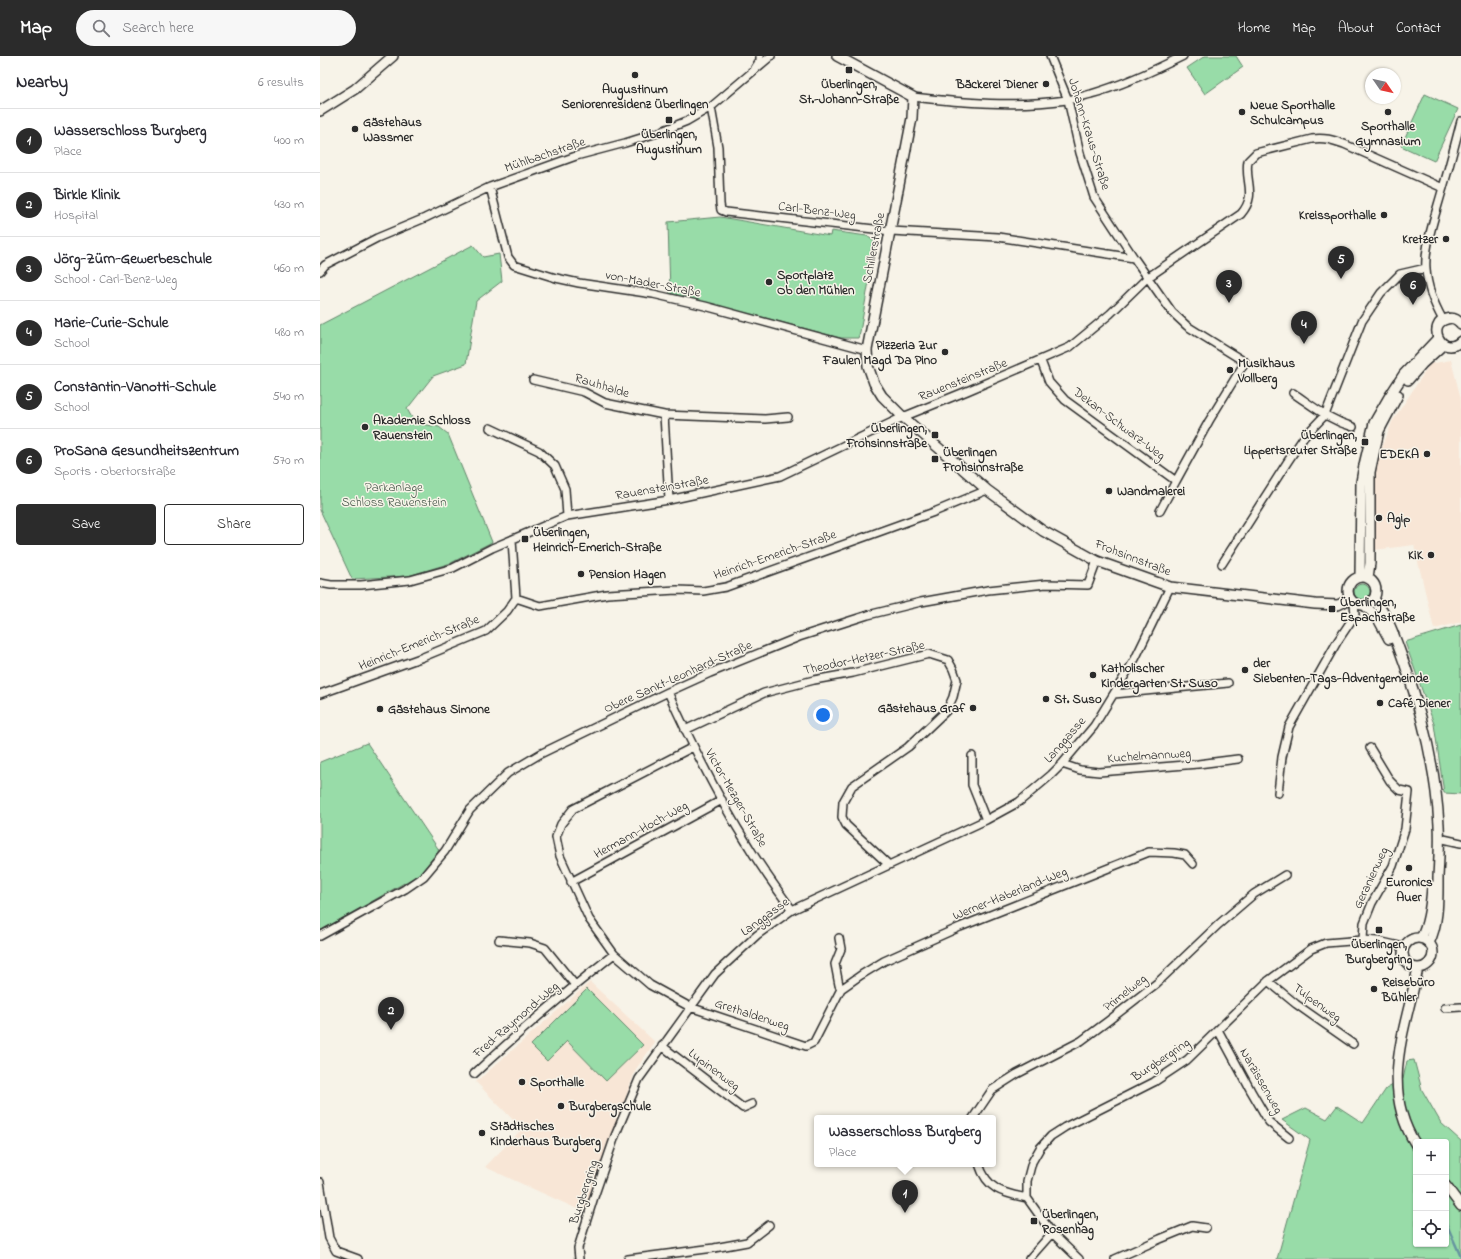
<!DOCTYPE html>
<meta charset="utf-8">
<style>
:root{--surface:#fff;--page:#f7f7f7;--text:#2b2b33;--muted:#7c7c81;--line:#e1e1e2;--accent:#2b2b2b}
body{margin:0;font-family:"Indie Flower",sans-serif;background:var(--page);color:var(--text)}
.controls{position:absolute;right:12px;bottom:12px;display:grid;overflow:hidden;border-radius:4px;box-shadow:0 1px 3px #0004}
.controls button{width:36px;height:36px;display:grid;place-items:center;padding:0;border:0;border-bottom:1px solid var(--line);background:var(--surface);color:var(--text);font:20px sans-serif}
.compass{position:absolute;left:1045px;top:12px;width:36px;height:36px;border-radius:50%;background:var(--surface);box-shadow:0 1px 3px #0004;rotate:124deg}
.you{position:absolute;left:503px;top:659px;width:14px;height:14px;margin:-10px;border:3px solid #fff;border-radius:50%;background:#1a73e8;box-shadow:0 0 0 6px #1a73e833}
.badge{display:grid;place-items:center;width:26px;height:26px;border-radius:50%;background:var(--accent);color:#fff;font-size:13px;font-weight:700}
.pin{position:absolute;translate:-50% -33px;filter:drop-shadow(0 1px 2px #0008)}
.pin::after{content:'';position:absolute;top:21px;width:14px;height:12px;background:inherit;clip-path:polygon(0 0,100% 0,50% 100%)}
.popup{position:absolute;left:494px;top:1059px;width:182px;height:52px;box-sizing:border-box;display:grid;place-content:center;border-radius:4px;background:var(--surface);filter:drop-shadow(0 1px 3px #0005);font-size:13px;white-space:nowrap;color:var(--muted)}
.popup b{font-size:15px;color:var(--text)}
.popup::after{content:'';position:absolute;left:50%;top:100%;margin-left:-8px;border:8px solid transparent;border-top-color:var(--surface)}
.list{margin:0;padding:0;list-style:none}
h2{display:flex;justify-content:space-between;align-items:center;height:52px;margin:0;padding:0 16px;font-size:17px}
h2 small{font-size:13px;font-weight:400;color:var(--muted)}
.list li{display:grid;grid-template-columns:26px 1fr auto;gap:12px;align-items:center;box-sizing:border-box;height:64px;padding:0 16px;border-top:1px solid var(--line)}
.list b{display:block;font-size:15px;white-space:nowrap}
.list p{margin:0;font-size:13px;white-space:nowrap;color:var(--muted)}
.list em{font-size:13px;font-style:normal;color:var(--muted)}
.actions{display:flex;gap:8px;padding:12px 16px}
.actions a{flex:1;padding:9px 0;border:1px solid var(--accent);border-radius:4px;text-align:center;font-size:14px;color:var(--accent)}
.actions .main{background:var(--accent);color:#fff}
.icon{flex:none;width:22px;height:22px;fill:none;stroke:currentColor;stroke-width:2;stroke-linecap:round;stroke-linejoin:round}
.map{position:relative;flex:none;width:1141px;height:1203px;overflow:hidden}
header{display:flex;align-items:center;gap:24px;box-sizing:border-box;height:56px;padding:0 20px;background:var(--accent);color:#fff}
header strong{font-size:19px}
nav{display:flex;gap:22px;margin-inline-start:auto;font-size:14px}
.search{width:280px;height:36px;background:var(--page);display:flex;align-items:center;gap:10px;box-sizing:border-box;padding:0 14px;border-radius:22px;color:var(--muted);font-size:15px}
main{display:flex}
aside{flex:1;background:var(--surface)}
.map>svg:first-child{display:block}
.built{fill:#f8e6d6}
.green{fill:#98dca8;stroke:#62846a;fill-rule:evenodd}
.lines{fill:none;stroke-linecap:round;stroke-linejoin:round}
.stream{stroke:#66959f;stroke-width:2.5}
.minor-casing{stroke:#2b2b2b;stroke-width:10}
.tertiary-casing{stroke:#2b2b2b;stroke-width:12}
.minor{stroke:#f7f3e8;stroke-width:7}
.tertiary{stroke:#f7f3e8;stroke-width:9}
.poi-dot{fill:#2b2b2b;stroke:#f7f3e8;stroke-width:1.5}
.labels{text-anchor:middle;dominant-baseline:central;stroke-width:3;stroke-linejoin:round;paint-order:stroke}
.poi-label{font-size:13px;font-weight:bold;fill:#2b2b2b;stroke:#f7f3e8;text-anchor:start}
.street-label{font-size:13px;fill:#2b2b2b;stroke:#f7f3e8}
.park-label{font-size:13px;fill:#46574a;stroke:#f7f3e8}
</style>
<header>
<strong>Map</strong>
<div class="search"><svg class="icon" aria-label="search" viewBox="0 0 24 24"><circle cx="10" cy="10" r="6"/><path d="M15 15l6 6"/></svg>Search here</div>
<nav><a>Home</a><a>Map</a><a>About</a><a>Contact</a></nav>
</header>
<main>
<aside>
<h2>Nearby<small>6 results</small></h2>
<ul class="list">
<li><span class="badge">1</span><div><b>Wasserschloss Burgberg</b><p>Place</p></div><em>400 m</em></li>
<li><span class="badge">2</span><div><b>Birkle Klinik</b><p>Hospital</p></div><em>430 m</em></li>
<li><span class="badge">3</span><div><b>Jörg-Zürn-Gewerbeschule</b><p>School · Carl-Benz-Weg</p></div><em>460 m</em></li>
<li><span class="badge">4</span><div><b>Marie-Curie-Schule</b><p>School</p></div><em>480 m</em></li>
<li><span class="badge">5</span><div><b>Constantin-Vanotti-Schule</b><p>School</p></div><em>540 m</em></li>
<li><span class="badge">6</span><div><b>ProSana Gesundheitszentrum</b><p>Sports · Obertorstraße</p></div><em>570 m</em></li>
</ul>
<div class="actions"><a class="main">Save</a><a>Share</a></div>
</aside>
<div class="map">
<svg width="1141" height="1203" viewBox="0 0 1141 1203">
<rect width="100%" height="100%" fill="#f7f3e8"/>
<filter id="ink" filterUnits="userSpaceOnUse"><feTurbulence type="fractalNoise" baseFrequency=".025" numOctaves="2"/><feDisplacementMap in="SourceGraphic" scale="8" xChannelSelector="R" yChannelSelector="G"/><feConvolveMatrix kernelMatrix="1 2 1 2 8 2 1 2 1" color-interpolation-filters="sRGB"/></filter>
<g filter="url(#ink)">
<path class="built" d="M1131 304 1141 343V566L1114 573 1094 489 1054 494V413L1072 366 1110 308Z
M270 926 335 986 316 1013 264 1156 165 1111 202 1073 156 1026Z"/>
<path class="green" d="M885 0H916L923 11 885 38 867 12Z
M1105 38 1138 53 1114 105 1081 90Z
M400 161 510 180 511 175 547 180 555 186 551 214 540 276 538 282H521L350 237 348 166Z
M153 189 163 201 179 198 182 225 156 245 146 308 113 320 87 353 95 367 119 371 128 378 172 486 131 507 88 520 32 523 0 454V269Z
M1034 536a8 8 0 1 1 16 0a8 8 0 1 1-16 0Z
M1141 569V738L1124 737 1114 668 1085 586Z
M47 687 119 794 100 818 0 875V706Z
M267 933 323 989 286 1025 247 985 227 1005 211 989Z
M1094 1004 1102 1034 1121 1067 1141 1085V1203H957L990 1084 962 1064 986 1052 1007 1063 1017 1050 1043 1067 1066 1033 1083 1023 1087 1005ZM1096 1086H1126V1188H1096Z"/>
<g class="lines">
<path class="stream" d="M1126 1167 1141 1201"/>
<defs>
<path id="minor" d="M435 12 440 4V0
M593 41C643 47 696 51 747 44 755 43 763 40 771 38 803 29 833 15 863 0
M391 51 398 91 400 148 401 154 406 156 571 175 678 181 814 202
M170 131 188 201 194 209 236 222 259 227 333 238 385 250 547 294
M0 215 5 209 57 182 105 162 170 131 256 100 305 87 337 77 367 65 391 51 451 0
M1123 264C1114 248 1107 231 1106 213 1104 190 1116 157 1122 135 1129 112 1135 88 1141 65
M721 305 729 326 745 344 856 425 889 365 925 306 867 270 852 256 814 202 774 141 760 97 748 44 730 0
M213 324 264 336 285 347 344 359 349 444
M973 337C994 351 1009 364 1033 371
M344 359 445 363 468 361
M170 372 219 395 235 410 245 433 247 460
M840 455 856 425
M902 508 968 405 984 381 1005 359 1042 265 1061 237 1080 218 1106 212
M0 527 11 529H41L90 524 133 512 172 492 247 460 349 444 460 420 583 361 647 335 750 291 790 258 827 222 921 158C938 138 924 125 928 105L936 97 992 83C1004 81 1013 84 1024 88L1123 132
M196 542 220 550 287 538 357 534 383 535 406 531 614 456 667 434
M348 636C372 689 398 742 429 791 442 813 457 833 472 854
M0 638 103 601 166 575 187 555 196 542 192 484
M794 638 908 627
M365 674 444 637 494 624 533 617 609 598 628 604 633 613 637 624 633 641 627 654 588 691 532 730 523 746 522 761 526 769 569 809
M373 691 253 753 241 768 236 781 240 800 269 863 294 898 330 929 370 951 486 990 494 986 521 933 541 919 564 905 640 871 829 796 854 797 865 799 873 808
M652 700V729L666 764
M742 708 760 714 779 716 878 708 918 703
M958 737 962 701 969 671 1017 586 1035 559 1034 547
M1119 782 1141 787
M251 826 402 744
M0 880 85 833 104 820 125 795 150 754 188 717 220 698 348 636 390 617 479 581 548 559 601 546 668 534 726 528 768 529 777 505
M519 882 521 893 515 908 519 929 521 933
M179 884 210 887 225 892 255 929
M1043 884 1044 867 1052 847 1073 810 1085 773 1089 736 1079 734 1070 725 1050 692
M948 925 976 948 1033 988
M1125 952 1141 951
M898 974 931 1035 949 1066 969 1082
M342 990 423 1052 432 1048
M154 1018C199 976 246 936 294 898
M653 1062 672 1034 697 1018 761 985 788 965 837 927 899 868 934 838 965 819
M659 1108C667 1134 683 1137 707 1142
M0 1126 9 1182 16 1195 38 1203
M259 1203 258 1192 274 1141 295 1080 319 1023 395 918 437 879 472 854 666 764 699 746 731 719 742 708 774 670 815 603 850 531
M308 1203 394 1192 427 1186 449 1169
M709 1203 732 1177
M759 1203 732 1177 707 1142V1125L712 1106 720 1092 731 1080 745 1071 834 1026 867 1004 948 925 991 893 1006 887 1043 884 1058 885 1084 891
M795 1203 840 1183 872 1170 886 1172"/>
<path id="tertiary" d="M517 0 593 41 592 62 547 294 548 310 554 327 562 340 583 361 667 434 723 475 777 505 850 531 995 548 1018 549 1030 543
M0 55 35 33 73 0
M1141 268C1137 263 1133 261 1127 263 1106 267 1121 303 1141 285
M1088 324 1102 308 1124 288
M1028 535a14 14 0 1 1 28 0a14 14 0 1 1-28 0Z
M1040 521 1041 426 1044 409 1054 367 1069 341 1084 318 1118 282
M1048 522 1050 507V416L1059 375 1078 339
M1054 543C1070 563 1076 585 1085 609 1103 661 1116 714 1119 769 1120 786 1119 804 1118 821 1118 842 1119 867 1109 887
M1044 549 1057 561 1069 583
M1101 882C1109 867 1111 847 1112 830
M1083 897a15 15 0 1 1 30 0a15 15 0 1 1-30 0Z
M1096 1089C1059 1031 1086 972 1098 912
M1126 1130 1141 1150"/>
</defs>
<use href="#minor" class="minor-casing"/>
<use href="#tertiary" class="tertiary-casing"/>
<use href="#minor" class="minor"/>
<use href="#tertiary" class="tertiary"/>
</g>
</g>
<g class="poi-dot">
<rect x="525" y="10" width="8" height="8" rx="2"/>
<circle cx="315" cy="19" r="4"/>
<circle cx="726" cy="28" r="4"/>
<circle cx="922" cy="56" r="4"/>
<circle cx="1068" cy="56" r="4"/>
<rect x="345" y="60" width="8" height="8" rx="2"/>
<circle cx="35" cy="73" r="4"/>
<circle cx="1064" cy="159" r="4"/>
<circle cx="1126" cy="183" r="4"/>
<circle cx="449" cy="226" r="4"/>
<circle cx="625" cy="296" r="4"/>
<circle cx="910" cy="314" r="4"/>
<circle cx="45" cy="371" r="4"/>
<rect x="611" y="375" width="8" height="8" rx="2"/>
<rect x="1041" y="382" width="8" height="8" rx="2"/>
<circle cx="1107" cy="398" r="4"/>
<rect x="611" y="399" width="8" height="8" rx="2"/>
<circle cx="789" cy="435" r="4"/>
<circle cx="1059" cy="462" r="4"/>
<rect x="201" y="479" width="8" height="8" rx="2"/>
<circle cx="1111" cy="499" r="4"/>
<circle cx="261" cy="518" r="4"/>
<rect x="1008" y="549" width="8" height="8" rx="2"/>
<circle cx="925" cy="614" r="4"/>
<circle cx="773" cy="619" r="4"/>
<circle cx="726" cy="643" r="4"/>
<circle cx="1060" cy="647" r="4"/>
<circle cx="653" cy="652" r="4"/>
<circle cx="60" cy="653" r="4"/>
<circle cx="1089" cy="812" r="4"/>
<rect x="1055" y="870" width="8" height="8" rx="2"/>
<circle cx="1054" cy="933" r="4"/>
<circle cx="202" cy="1026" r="4"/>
<circle cx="241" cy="1050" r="4"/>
<circle cx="162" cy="1077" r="4"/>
<rect x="710" y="1161" width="8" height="8" rx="2"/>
</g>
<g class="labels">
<g class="poi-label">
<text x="529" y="28" text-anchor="middle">Überlingen,<tspan x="529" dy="15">St.-Johann-Straße</tspan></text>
<text x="718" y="28" text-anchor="end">Bäckerei Diener</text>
<text x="315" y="33" text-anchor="middle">Augustinum<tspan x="315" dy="15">Seniorenresidenz Überlingen</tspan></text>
<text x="930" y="49">Neue Sporthalle<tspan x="930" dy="15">Schulcampus</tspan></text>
<text x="43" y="66">Gästehaus<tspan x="43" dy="15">Wassmer</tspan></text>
<text x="1068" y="70" text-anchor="middle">Sporthalle<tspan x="1068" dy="15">Gymnasium</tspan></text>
<text x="349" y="78" text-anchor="middle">Überlingen,<tspan x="349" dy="15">Augustinum</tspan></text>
<text x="1056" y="159" text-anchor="end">Kreissporthalle</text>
<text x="1118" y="183" text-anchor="end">Kretzer</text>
<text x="457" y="219">Sportplatz<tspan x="457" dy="15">Ob den Mühlen</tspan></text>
<text x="617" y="289" text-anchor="end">Pizzeria Zur<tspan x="617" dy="15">Faulen Magd Da Pino</tspan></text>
<text x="918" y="307">Musikhaus<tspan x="918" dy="15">Vollberg</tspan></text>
<text x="53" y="364">Akademie Schloss<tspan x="53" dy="15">Rauenstein</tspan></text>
<text x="607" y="372" text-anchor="end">Überlingen,<tspan x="607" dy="15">Frohsinnstraße</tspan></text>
<text x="1037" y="379" text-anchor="end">Überlingen,<tspan x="1037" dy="15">Lippertsreuter Straße</tspan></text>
<text x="623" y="396">Überlingen<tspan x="623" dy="15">Frohsinnstraße</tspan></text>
<text x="1099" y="398" text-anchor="end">EDEKA</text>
<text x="797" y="435">Wandmalerei</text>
<text x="1067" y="462">Agip</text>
<text x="213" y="476">Überlingen,<tspan x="213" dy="15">Heinrich-Emerich-Straße</tspan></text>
<text x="1103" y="499" text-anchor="end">KiK</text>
<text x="269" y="518">Pension Hagen</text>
<text x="1020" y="546">Überlingen,<tspan x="1020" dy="15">Espachstraße</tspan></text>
<text x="933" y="607">der<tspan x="933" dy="15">Siebenten-Tags-Adventgemeinde</tspan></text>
<text x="781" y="612">Katholischer<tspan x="781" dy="15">Kindergarten St. Suso</tspan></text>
<text x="734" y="643">St. Suso</text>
<text x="1068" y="647">Café Diener</text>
<text x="645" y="652" text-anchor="end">Gästehaus Graf</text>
<text x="68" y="653">Gästehaus Simone</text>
<text x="1089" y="826" text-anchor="middle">Euronics<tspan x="1089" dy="15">Auer</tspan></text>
<text x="1059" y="888" text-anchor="middle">Überlingen,<tspan x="1059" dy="15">Burgbergring</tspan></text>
<text x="1062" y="926">Reisebüro<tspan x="1062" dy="15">Bühler</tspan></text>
<text x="210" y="1026">Sporthalle</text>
<text x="249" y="1050">Burgbergschule</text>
<text x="170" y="1070">Städtisches<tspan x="170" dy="15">Kinderhaus Burgberg</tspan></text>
<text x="722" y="1158">Überlingen,<tspan x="722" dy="15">Rosenhag</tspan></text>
</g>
<g class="street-label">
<text transform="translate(769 78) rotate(73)">Johann-Kraus-Straße</text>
<text transform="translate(225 99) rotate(-19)">Mühlbachstraße</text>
<text transform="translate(497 155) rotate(7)">Carl-Benz-Weg</text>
<text transform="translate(554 192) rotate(-79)">Schillerstraße</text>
<text transform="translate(333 228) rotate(11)">von-Mader-Straße</text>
<text transform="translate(643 324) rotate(-22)">Rauensteinstraße</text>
<text transform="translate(282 330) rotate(17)">Rauhhalde</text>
<text transform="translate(799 368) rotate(37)">Dekan-Schwarz-Weg</text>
<text transform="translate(342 432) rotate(-10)">Rauensteinstraße</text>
<text transform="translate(455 499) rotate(-19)">Heinrich-Emerich-Straße</text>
<text transform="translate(813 502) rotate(21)">Frohsinnstraße</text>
<text transform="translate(99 587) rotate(-22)">Heinrich-Emerich-Straße</text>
<text transform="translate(544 602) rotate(-12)">Theodor-Hetzer-Straße</text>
<text transform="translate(358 621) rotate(-24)">Obere Sankt-Leonhard-Straße</text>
<text transform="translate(745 684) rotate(-49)">Langgasse</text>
<text transform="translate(829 700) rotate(-4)">Kuchelmannweg</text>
<text transform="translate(416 742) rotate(60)">Victor-Mezger-Straße</text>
<text transform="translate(321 774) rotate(-29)">Hermann-Hoch-Weg</text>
<text transform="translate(1051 822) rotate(-65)">Geranienweg</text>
<text transform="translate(690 838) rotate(-22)">Werner-Haberland-Weg</text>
<text transform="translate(445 861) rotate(-36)">Langgasse</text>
<text transform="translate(805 937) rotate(-38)">Primelweg</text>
<text transform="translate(997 947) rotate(36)">Tulpenweg</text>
<text transform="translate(432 959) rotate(18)">Grethaldenweg</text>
<text transform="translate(196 964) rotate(-41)">Fred-Raymond-Weg</text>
<text transform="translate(841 1004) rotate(-34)">Burgbergring</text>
<text transform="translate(394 1014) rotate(37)">Lupinenweg</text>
<text transform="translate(941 1025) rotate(60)">Narzissenweg</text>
<text transform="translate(264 1136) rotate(-72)">Burgbergring</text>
</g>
<g class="park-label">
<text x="74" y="431">Parkanlage<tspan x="74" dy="15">Schloss Rauenstein</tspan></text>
</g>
</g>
</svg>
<div class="controls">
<button>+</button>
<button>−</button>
<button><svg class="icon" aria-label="locate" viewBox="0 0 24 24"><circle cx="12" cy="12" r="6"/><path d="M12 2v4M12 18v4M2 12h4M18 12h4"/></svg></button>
</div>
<svg class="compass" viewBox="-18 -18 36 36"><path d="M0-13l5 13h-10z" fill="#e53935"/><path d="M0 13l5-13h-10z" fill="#7c7c81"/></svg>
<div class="you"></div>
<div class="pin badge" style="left:585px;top:1157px">1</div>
<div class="popup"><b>Wasserschloss Burgberg</b>Place</div>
<div class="pin badge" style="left:71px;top:974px">2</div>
<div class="pin badge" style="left:909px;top:247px">3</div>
<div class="pin badge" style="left:984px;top:288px">4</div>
<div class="pin badge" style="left:1021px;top:223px">5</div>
<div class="pin badge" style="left:1093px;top:249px">6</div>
</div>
</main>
